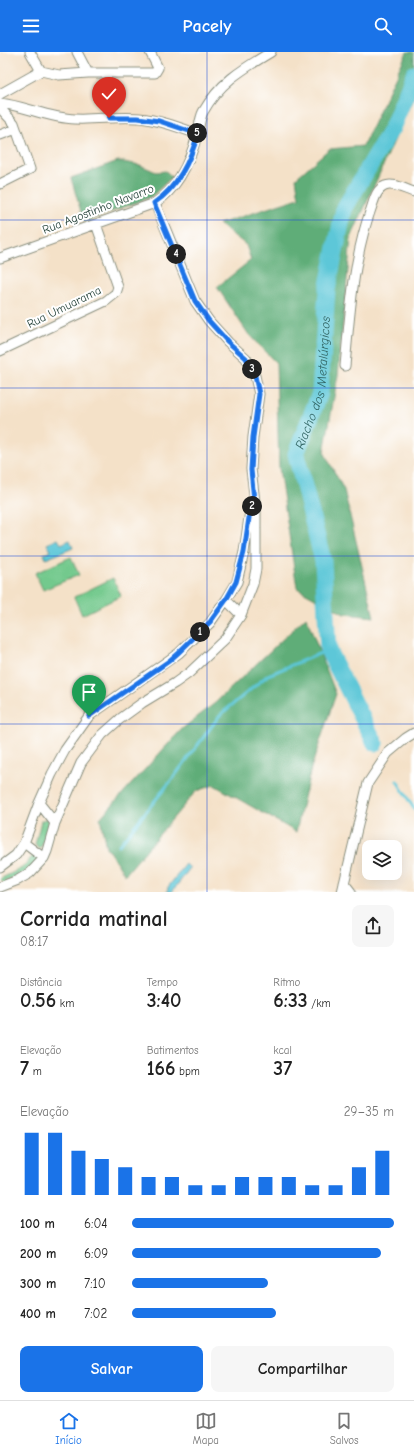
<!DOCTYPE html>
<html lang="pt">
<head>
<meta charset="utf-8">
<style>
  :root { --surface:#fff; --page:#f6f6f6; --text:#222; --muted:#767676; --line:#e0e0e0; --accent:#1a73e8 }
  body { margin:0; font-family:"Comic Neue",sans-serif; background:var(--page); color:var(--text); height:100vh; display:flex; flex-direction:column; font-size:15px; white-space:nowrap }
  * { box-sizing:border-box; margin:0 }
  p { font-size:13px; color:var(--muted) }
  .icon { flex:none; width:22px; height:22px; fill:none; stroke:currentColor; stroke-width:2; stroke-linecap:round; stroke-linejoin:round }
  .map { position:relative; height:840px; overflow:hidden }
  .panel { display:flex; flex-direction:column; background:var(--surface); flex:1 }
  .panel>* { flex:none }
  .buttons { position:absolute; left:362px; top:788px; display:grid; gap:8px }
  .buttons a { display:grid; place-items:center; width:40px; height:40px; border-radius:8px; background:var(--surface); box-shadow:0 4px 16px #0002; font-size:20px }
  .pin { position:absolute; display:grid; place-items:center; width:34px; height:34px; color:#fff; margin:-41px -17px; border-radius:50% 50% 50% 0; rotate:-45deg; box-shadow:0 0 4px #0007 }
  .pin .icon { rotate:45deg }
  .km { position:absolute; width:20px; height:20px; margin:-10px; border-radius:50%; background:#222; color:#fff; font-size:11px; line-height:20px; text-align:center }
  .round { display:grid; place-items:center; flex:none; width:42px; height:42px; border-radius:8px; background:var(--page) }
  .summary { display:flex; align-items:center; justify-content:space-between; height:68px; padding:0 20px }
  h1 { font-size:22px; font-weight:700; line-height:30px }
  .metrics { display:grid; grid-template-columns:repeat(3,1fr); gap:6px; height:68px; padding:4px 20px }
  .metrics div { display:grid; align-content:center }
  .metrics b { font-size:20px; font-weight:700 }
  .metrics small { font-size:11px; font-weight:400 }
  .metrics p { font-size:11px }
  .chart { height:112px; padding:8px 20px }
  .chart p { display:flex; justify-content:space-between }
  .chart svg { width:100%; height:72px; margin-top:4px; stroke:var(--accent); stroke-width:6 }
  .cta { display:flex; gap:8px; margin-top:auto; padding:8px 20px }
  .cta a { flex:1; height:46px; border-radius:8px; background:var(--accent); color:#fff; font-size:16px; font-weight:700; line-height:46px; text-align:center }
  .cta a+a { background:var(--page); color:var(--text) }
  ul { padding:0 20px; list-style:none; font-size:13px }
  li { display:grid; grid-template-columns:64px 48px 1fr; align-items:center; height:30px }
  li i { height:10px; border-radius:5px; background:var(--accent) }
  header { display:flex; justify-content:space-between; align-items:center; height:52px; padding:0 20px; background:var(--accent); color:#fff; font-size:18px; font-weight:700 }
  .tab-bar { display:flex; justify-content:space-around; align-items:center; height:56px; border-top:1px solid var(--line); background:var(--surface); font-size:11px; color:var(--muted) }
  .tab-bar a { display:grid; justify-items:center; gap:2px }
  .tab-bar .selected { color:var(--accent) }
  .map>svg:first-child { display:block }
  .green { fill:#73c98d; stroke:#498360 }
  .forest { fill:#5ead78; stroke:#3e7556 }
  .water { fill:#5dc7d8; stroke:#3e8286 }
  .lines { fill:none; stroke-linecap:round; stroke-linejoin:round }
  .stream { stroke:#5dc7d8; stroke-width:3 }
  .river { stroke:#5dc7d8; stroke-width:17 }
  .minor-casing { stroke:#8a8f7e; stroke-width:11 }
  .minor { stroke:#fff; stroke-width:9 }
  .route-casing { stroke:#fff; stroke-width:8 }
  .route { stroke:#1a73e8; stroke-width:5 }
  .grid { fill:none; stroke:#1d4ed8; stroke-width:1; stroke-opacity:0.55 }
  .labels { text-anchor:middle; stroke-width:4; stroke-linejoin:round; paint-order:stroke }
  .street-label { font-size:12px; fill:#1f3d34; stroke:#fff }
  .water-label { font-size:13px; font-style:italic; fill:#326665; stroke:#fff }
</style>
</head>
<body>
<header><svg class="icon" aria-label="menu" viewBox="0 0 24 24"><path d="M4 6h16M4 12h16M4 18h16"/></svg>Pacely<svg class="icon" aria-label="search" viewBox="0 0 24 24"><circle cx="10" cy="10" r="6"/><path d="M15 15l6 6"/></svg></header>
<div class="map">
<svg width="414" height="840" viewBox="0 0 414 840">
  <rect width="100%" height="100%" fill="#fff"/>
  <filter id="ink" filterUnits="userSpaceOnUse"><feTurbulence type="fractalNoise" baseFrequency=".025" numOctaves="2"/><feDisplacementMap in="SourceGraphic" scale="8" xChannelSelector="R" yChannelSelector="G"/><feConvolveMatrix kernelMatrix="1 2 1 2 8 2 1 2 1" color-interpolation-filters="sRGB"/></filter>
  <filter id="wash" filterUnits="userSpaceOnUse"><feTurbulence type="fractalNoise" baseFrequency=".012" numOctaves="4" result="noise"/><feDisplacementMap in="SourceGraphic" scale="16" xChannelSelector="R" yChannelSelector="G"/><feGaussianBlur stdDeviation="0.9" result="paint"/><feColorMatrix in="noise" values="0 0 0 0 0 0 0 0 0 0 0 0 0 0 0 0 0 1.4 0 .05"/><feComposite in="paint" operator="in"/></filter>
  <g filter="url(#wash)">
    <rect width="100%" height="100%" fill="#f4e1c8"/>
    <path class="green" d="M71,505l8,18 -36,15 -8,-17z
      M113,526l8,18 -39,19 -8,-18z
      M47,766l2,3c-1,10 -4,19 -9,28l-5,-4 6,-24z
      M33,804l7,1 -5,10 -31,16 -4,-4 22,-11z"/>
    <path class="forest" d="M407,0h7v44l-63,142 -13,137 -14,77 20,38 30,127 -30,-3 -47,-26 -18,-120 -3,-105 -27,-28 -32,-48 34,-27 -5,-15 -27,-21 80,-26 -3,-20 33,-29 34,-3z
      M118,109l22,4 16,7 10,-1 6,6 -21,20 -67,25 -13,-44z
      M306,565l30,77 -25,74 -15,64 -82,-47 -18,6 -71,84 -19,-28 -6,-29 82,-89 33,-26z"/>
    <path class="water" d="M58,487l3,5 9,-4 3,8 -27,11 -2,-5 7,-3 -4,-7z
      M186,812l4,4 -18,24h-5l1,-5z"/>
    <g class="lines">
      <path class="stream" d="M397,729l17,28
        M119,793l55,-68 46,-62 48,-40 60,-25"/>
      <path class="river" id="s1" d="M375,691l-47,-93 -5,-89 -27,-107 24,-61 7,-103 17,-81 48,-81 22,-54"/>
    </g>
  </g>
  <g filter="url(#ink)">
    <g class="lines">
      <defs>
        <path id="minor" d="M30,0l11,19
          M77,0l11,21
          M0,42l41,-23 18,4 29,-2h67l3,-5 -8,-16
          M0,51c25,3 49,15 75,16 21,1 42,-3 64,-1 20,2 39,9 59,16
          M0,56l14,15 16,46 -30,15
          M0,83l16,-6
          M0,206l155,-55c23,-15 35,-41 42,-68 2,-7 3,-17 6,-23 17,-30 40,-43 68,-60
          M0,299l106,-50 10,-8 2,-6 -22,-63
          M345,314c5,-53 8,-107 26,-157 3,-8 5,-20 14,-23 8,-4 21,4 29,6
          M226,548l15,15
          M39,751l16,20
          M24,791l20,15
          M0,815l16,-12 8,-12 15,-40 13,-29 13,-24 24,-34 90,-63 31,-30 16,-23 11,-18 7,-30 6,-41 3,-8
          M344,831l7,9
          M0,835l18,-7 12,-7 14,-15 3,-7 8,-28 26,-60 21,-28 18,-16 22,-16 33,-20 14,-10 36,-34 16,-24 12,-31 3,-15v-59l-5,-41 2,-32 6,-43 -4,-18 -9,-18 -18,-16 -19,-21 -14,-20 -40,-98
          M342,840l26,-109 20,-30 18,-15 8,-5"/>
      </defs>
      <use href="#minor" class="minor-casing"/>
      <use href="#minor" class="minor"/>
    </g>
  </g>
  <g class="lines" filter="url(#ink)">
    <defs>
      <path id="route" d="M89,664l80,-55 9,-8 32,-31 16,-22 10,-18 8,-30 6,-41 4,-11 -3,-30 2,-33 6,-43 -4,-18 -9,-18 -18,-16 -19,-21 -14,-20 -41,-98c24,-16 36,-42 44,-69l-39,-13 -21,-3h-29"/>
    </defs>
    <use href="#route" class="route-casing"/>
    <use href="#route" class="route"/>
  </g>
  <path class="grid" d="M207,0v840M0,168h414M0,336h414M0,504h414M0,672h414"/>
  <g class="labels">
    <g class="street-label">
      <text transform="translate(98 157) rotate(-21)" y="4">Rua Agostinho Navarro</text>
      <text transform="translate(64 255) rotate(-26)" y="4">Rua Umuarama</text>
    </g>
    <g class="water-label">
      <text dy="5" stroke="none"><textPath href="#s1" startOffset="378">Riacho dos Metalúrgicos</textPath></text>
    </g>
  </g>
</svg>
<div class="buttons">
<a><svg class="icon" aria-label="layers" viewBox="0 0 24 24"><path d="M12 4l9 5-9 5-9-5zM3 14l9 5 9-5"/></svg></a>
</div>
<div class="pin" style="left:89px;top:664px;background:#1e9e55"><svg class="icon" aria-label="arrive" viewBox="0 0 24 24"><path d="M6 21V4h12l-3 4 3 4H6"/></svg></div>
<div class="pin" style="left:109px;top:66px;background:#d93025"><svg class="icon" aria-label="check" viewBox="0 0 24 24"><path d="M5 12l5 5 9-10"/></svg></div>
<b class="km" style="left:200px;top:580px">1</b>
<b class="km" style="left:252px;top:454px">2</b>
<b class="km" style="left:252px;top:317px">3</b>
<b class="km" style="left:176px;top:202px">4</b>
<b class="km" style="left:197px;top:81px">5</b>
</div>
<section class="panel">
<div class="summary"><div><h1>Corrida matinal</h1><p>08:17</p></div><a class="round"><svg class="icon" aria-label="share" viewBox="0 0 24 24"><path d="M12 15V3M7 8l5-5 5 5M5 13v7h14v-7"/></svg></a></div>
<div class="metrics">
<div><p>Distância</p><b>0.56<small> km</small></b></div>
<div><p>Tempo</p><b>3:40</b></div>
<div><p>Ritmo</p><b>6:33<small> /km</small></b></div>
</div>
<div class="metrics">
<div><p>Elevação</p><b>7<small> m</small></b></div>
<div><p>Batimentos</p><b>166<small> bpm</small></b></div>
<div><p>kcal</p><b>37</b></div>
</div>
<div class="chart"><p><span>Elevação</span>29–35 m</p>
<svg viewBox="0 0 160 44" preserveAspectRatio="none"><path d="M5 44V6M15 44V6M25 44V17M35 44V22M45 44V27M55 44V33M65 44V33M75 44V38M85 44V38M95 44V33M105 44V33M115 44V33M125 44V38M135 44V38M145 44V27M155 44V17"/></svg>
</div>
<ul>
<li><b>100 m</b>6:04<i style="width:100%"></i></li>
<li><b>200 m</b>6:09<i style="width:95%"></i></li>
<li><b>300 m</b>7:10<i style="width:52%"></i></li>
<li><b>400 m</b>7:02<i style="width:55%"></i></li>
</ul>
<div class="cta"><a>Salvar</a><a>Compartilhar</a></div>
</section>
<nav class="tab-bar">
<a class="selected"><svg class="icon" aria-label="home" viewBox="0 0 24 24"><path d="M3 11l9-7 9 7M6 9v11h12V9"/></svg>Início</a>
<a><svg class="icon" aria-label="map" viewBox="0 0 24 24"><path d="M3 6l6-2 6 2 6-2v14l-6 2-6-2-6 2zM9 4v14M15 6v14"/></svg>Mapa</a>
<a><svg class="icon" aria-label="saved" viewBox="0 0 24 24"><path d="M7 4h10v16l-5-4-5 4z"/></svg>Salvos</a>
</nav>
</body>
</html>
